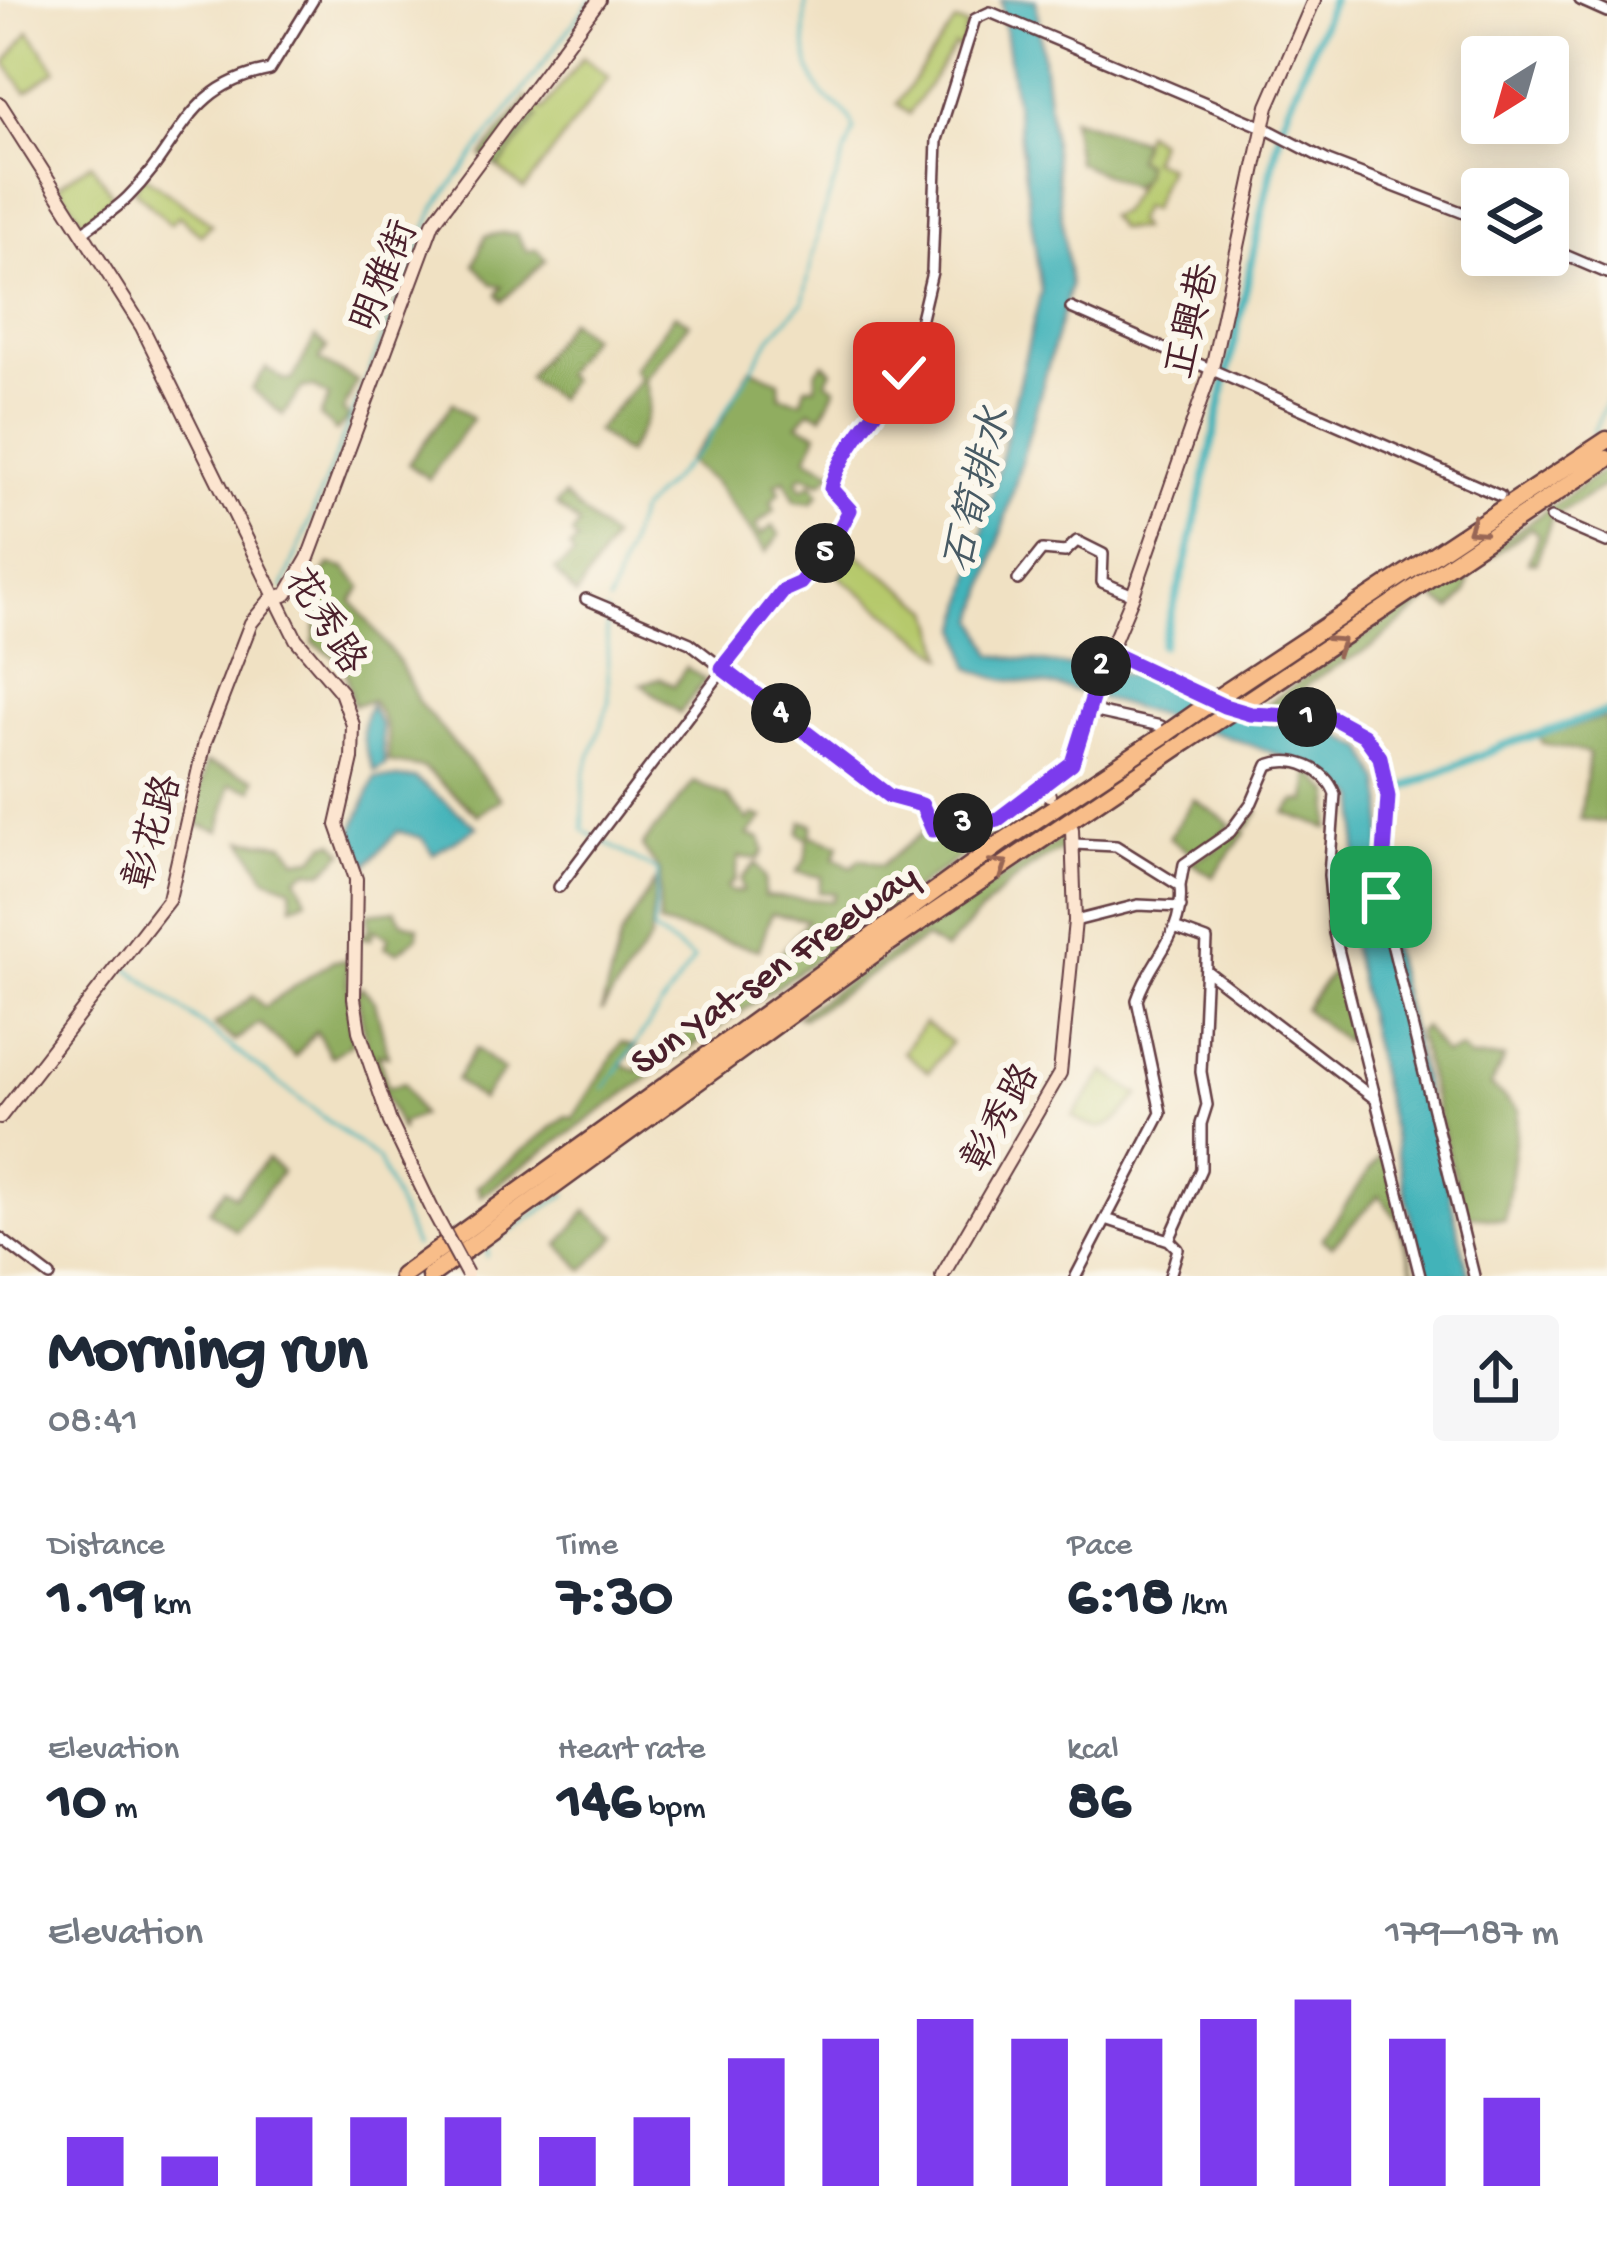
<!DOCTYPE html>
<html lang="en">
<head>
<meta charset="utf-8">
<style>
  :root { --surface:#fff; --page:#f6f6f7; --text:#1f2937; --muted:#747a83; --accent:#7c3aed }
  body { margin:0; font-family:"Gochi Hand","LXGW WenKai TC",sans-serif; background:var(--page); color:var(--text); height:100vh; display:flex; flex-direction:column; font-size:45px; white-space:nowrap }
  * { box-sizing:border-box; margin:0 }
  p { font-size:39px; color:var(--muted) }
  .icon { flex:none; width:66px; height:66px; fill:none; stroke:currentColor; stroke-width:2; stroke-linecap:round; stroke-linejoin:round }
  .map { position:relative; height:1276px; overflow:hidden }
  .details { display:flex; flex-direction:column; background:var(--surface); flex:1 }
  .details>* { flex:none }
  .needle { width:78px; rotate:217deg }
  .fabs { position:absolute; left:1461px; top:36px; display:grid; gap:24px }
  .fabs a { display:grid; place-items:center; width:108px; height:108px; border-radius:12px; background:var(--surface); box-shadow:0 6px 30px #0003; font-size:60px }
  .pin { position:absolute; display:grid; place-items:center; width:102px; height:102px; color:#fff; margin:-51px; border-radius:24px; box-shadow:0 6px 18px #0006 }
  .km { position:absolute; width:60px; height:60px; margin:-30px; border-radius:50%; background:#222; color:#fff; font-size:33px; line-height:60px; text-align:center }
  .round { display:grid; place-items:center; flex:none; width:126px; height:126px; border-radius:12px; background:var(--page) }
  .head { display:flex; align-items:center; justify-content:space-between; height:204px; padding:0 48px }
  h1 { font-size:66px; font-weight:800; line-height:90px }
  .stats { display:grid; grid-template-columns:repeat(3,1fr); gap:18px; height:204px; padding:12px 48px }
  .stats div { display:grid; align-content:center }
  .stats b { font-size:60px; font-weight:800 }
  .stats small { font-size:33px; font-weight:400 }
  .stats p { font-size:33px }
  .chart { height:336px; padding:24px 48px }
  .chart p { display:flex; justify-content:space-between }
  .chart svg { width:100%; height:216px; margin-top:12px; stroke:var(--accent); stroke-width:6 }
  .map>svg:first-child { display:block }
  .green { fill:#b6c96c; stroke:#80744c; stroke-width:3 }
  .forest { fill:#90ad60; stroke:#6d6646; stroke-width:3 }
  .water { fill:#43b3b9; stroke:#466972; stroke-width:3 }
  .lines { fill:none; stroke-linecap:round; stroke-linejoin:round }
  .stream { stroke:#43b3b9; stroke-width:3 }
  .canal { stroke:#43b3b9; stroke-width:8 }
  .street-casing { stroke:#633c42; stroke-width:14 }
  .secondary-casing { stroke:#633c42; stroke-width:16 }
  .highway-casing { stroke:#633c42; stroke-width:21 }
  .street { stroke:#fff; stroke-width:9 }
  .secondary { stroke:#fce5d0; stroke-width:12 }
  .highway { stroke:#f8bd89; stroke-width:16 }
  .secondary-bridge-casing { stroke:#633c42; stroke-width:16; stroke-linecap:butt }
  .highway-bridge-casing { stroke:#633c42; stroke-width:21; stroke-linecap:butt }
  .secondary-bridge { stroke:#fce5d0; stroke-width:12 }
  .highway-bridge { stroke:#f8bd89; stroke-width:16 }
  .oneway { stroke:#986655 }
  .route-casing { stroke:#fff; stroke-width:24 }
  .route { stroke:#7c3aed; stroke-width:15 }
  .labels { text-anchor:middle; stroke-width:12; stroke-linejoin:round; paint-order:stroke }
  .street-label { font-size:39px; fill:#4a1f2b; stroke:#fbf7ec }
  .water-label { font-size:42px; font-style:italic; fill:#475a64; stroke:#fbf7ec }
</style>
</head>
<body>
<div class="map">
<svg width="1607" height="1276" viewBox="0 0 1607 1276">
  <rect width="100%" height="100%" fill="#fbf7ec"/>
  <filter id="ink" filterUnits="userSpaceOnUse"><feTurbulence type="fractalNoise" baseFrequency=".00833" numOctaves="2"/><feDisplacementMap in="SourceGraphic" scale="24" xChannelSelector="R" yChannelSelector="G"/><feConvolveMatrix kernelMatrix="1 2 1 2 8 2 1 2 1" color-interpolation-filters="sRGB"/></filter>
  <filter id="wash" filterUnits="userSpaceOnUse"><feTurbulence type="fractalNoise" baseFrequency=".004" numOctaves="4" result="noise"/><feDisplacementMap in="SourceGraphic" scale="48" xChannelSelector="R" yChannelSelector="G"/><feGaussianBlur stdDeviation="2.7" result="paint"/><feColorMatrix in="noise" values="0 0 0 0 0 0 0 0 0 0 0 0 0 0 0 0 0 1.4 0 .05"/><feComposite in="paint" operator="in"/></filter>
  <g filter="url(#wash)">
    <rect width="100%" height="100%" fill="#f0e1c3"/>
    <path class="green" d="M955,22l12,4 -6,23 -6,-3 -46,68 -12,-10z
      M29,31l27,39 -30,22 -21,-29z
      M583,57l26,20 -85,112 -26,-21 39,-51 -15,-12 4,-7 17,12z
      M1145,132l13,9 -7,19 17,7 -17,43 -9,-3 -7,14 6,8h-23l-10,-13 12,-3 20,-32 -4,-22z
      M91,163l22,33 -29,27 -25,-38z
      M143,175l69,49 -11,11 -22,-19 -9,8 -36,-34z
      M837,539l95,71 13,47 -126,-96z
      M924,1023l27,19 -22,30 -26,-20z
      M1105,1072l34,23c-21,26 -35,46 -66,21z"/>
    <path class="forest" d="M522,105l16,12 -40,51 -16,-12z
      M1071,118l71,23 -6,18 9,5 -2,12 -11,11 -55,-25z
      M502,233l15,1 10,18 9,-3 10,11 -44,41 -5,-7 5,-7 -10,-3 -18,-20 11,-28z
      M675,314l14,9 -45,57c13,27 -2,51 -18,74l-30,-23 44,-51 -6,-12z
      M569,320l21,16 -27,38 7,7 -14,18 -29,-21z
      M315,337l12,10 -8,13 38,21 -14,30 7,6 -14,14 -16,-15 9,-19 -15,-10h-11l-20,28 -31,-26 14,-21 20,13 7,-2z
      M824,363l8,8 -6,10 10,7 -14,28 -12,-6 -12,14 19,9 -10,25 27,13 -12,11 -19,-7 -6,6 5,8 11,-6 6,11 -7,9 -17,-2 -10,-22 -9,5 4,8 -9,10 4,8 -19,15 5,10 12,-9 7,9 -14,17 -52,-70 -27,-21 34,-39 29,-54 29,13 1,15 22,5 4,-15h10v-15z
      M453,403l19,16 -43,60 -21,-15z
      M1607,468v17l-55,32 -16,46 -8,-1 10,-27 -7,-7 -61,44 -4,21 -15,16 -19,-12 -59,49 -57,32 -23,21 -2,14 -35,-1z
      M564,496l48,43 -36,57 -21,-26 19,-15 -4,-7 8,-7 -6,-6 7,-11 -23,-19z
      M329,565l15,3 18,19 -10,14 48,62 19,40 82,96 -23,16 -54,-47 -36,-6c2,-25 -1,-41 -16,-61l-19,4 -10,-43 -30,-19 4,-21 -10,-26z
      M686,667l19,13 -25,33 -39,-29 19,-6 14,8z
      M1607,717v106l-27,-4 9,-66 -47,-10 -3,-7z
      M206,763l49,15 -2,12 -23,-6 -10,47 -27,-8z
      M1310,770l22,24 -3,35 -43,-16 10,-12h11z
      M694,782l33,14 22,25 4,-6 10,3 -15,17 13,4 3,12 -5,8 -20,-2 -4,23 -8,7 5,5 11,-1 -2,-12 15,-16 9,16 -1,17 68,5 3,-8 -16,-1 3,-15 -26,-5 9,-11 3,-22 -9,-5 3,-13 11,3 -2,12 28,9 -5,13 18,9 8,-8 22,6 44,-35 71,-10 37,-26 11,3 -564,399 -4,-9 89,-71 7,2 49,-76 14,5 -14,17 15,7 126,-94 44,-57 -36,-6 -12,36 -100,-26 1,-52 -18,-26z
      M1194,799l37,25 -20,23 -20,6 -22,-15z
      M1254,809l5,3 -10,15 -9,-1 6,6 -33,45 -23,-15 27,-12 29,-38z
      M1063,837l5,9c-58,28 -79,59 -123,104l-19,-12 -122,80 -7,-2z
      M243,840l42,4 12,16 17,-2 11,-14 9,-2 10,10 -21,20 -14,-2 -12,7 10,22 -15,7 -1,-19 -25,-9z
      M656,879l-6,61 -49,72 20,-76z
      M395,910l6,11 17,6 -1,10 -19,15 -13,-5 4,-10 -15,-7 -4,9 -11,-2 10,-7 -1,-17z
      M347,960l5,83 -21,14 -15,-26 -21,26 -36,-34 -24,18 -21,-16 39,-29 11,11 68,-46z
      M1335,967l21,72 -7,-4 -5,6 -40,-32z
      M362,987l13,15 13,54 -10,-2 10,33 16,-4 17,32 -19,8v8l-31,-65 -14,-72z
      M1424,1027l21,28 16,-6 9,9h34l-13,28 28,25 -14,109 -41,-5 -47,-183z
      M476,1048l28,23 -23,29 -25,-20z
      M1384,1149l31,127 -18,-57 -18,-24 -47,51 -10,-7z
      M267,1159l15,12 -46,60 -27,-21 16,-21 10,7z
      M586,1211l31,25 -33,34 -25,-25z"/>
    <path class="water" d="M1001,0h35l34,287 -93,333 16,35 158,23 24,16 86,28 69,8 35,19 16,33 3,20 -5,92 90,382h-45l-73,-332 8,-145c-37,-41 -221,-89 -283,-108 -38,-12 -67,-3 -106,-23l-10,-41 81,-336z
      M370,705l11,20 4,40 -10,7c-11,-24 -18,-41 -5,-67z
      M375,778h40l62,49 -44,27 -11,-16 -24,-7 -31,34 -15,-32z"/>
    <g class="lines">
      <path class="stream" d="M1593,433l14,-32
        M283,588l152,-381 156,-207
        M609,603l30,-91 66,-67 66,-108 32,-35 18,-83 33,-90c-5,-22 -27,-24 -37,-43 -14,-25 -13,-58 -11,-86
        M124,965l254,194 37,87
        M604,1089l90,-130 -41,-28 5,-59 -75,-42 1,-55 25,-72 -3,-91
        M487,1256v-10l79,-52"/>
      <path class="canal" d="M1162,645l25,-86 95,-436 50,-123
        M1399,790l102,-44 106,-34"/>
    </g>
  </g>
  <g filter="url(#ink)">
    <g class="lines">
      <defs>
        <path id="street" d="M1580,0l27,12
          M83,232c14,-11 32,-22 45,-35 55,-54 56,-111 142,-127l43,-70
          M1548,248l59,25
          M1071,308l429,188
          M1551,518l56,24
          M1018,580l24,-30 23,2 12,-11 26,13 -1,28 31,13
          M586,599l104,44 199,154 34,8 10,25 64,-9 44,-35
          M1107,651l55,21 54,30
          M1088,703l13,10 60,13
          M1237,710l99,9 28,16 16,22 8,40 -5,110 91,369
          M1074,844l42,2 64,40c5,50 -29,71 -43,114l24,113 -85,163
          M1180,886l4,-22 46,-32 22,-30 16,-37c26,-10 57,3 67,29l-6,81 5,58 86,343
          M559,887l225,-298c30,-15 54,-47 66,-79l-19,-21 1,-8 80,-125 20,-84 5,-132 38,-121 15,-7 275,116 63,33 154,59
          M1075,921l63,-16 43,2
          M1207,971l168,128
          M1106,1219l63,21
          M0,1238l50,38
          M1170,1276l8,-27 -9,-9 32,-71v-45l6,-19 -6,-33 6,-132 -30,-11"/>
        <path id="secondary" d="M0,104l142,223 154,312 45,53 12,33 -1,34 -15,66 19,54 -2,119 5,33 31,91 43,89
          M1049,795l-8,-9 37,-32 10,-51 44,-105 80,-230 56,-262 46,-106
          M0,1117l169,-218 36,-157 46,-119 19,-23 17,-6 21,-36 125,-335 166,-223
          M942,1276l118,-203 15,-152 -3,-92"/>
        <path id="highway" d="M1217,698l390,-258
          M1238,707l369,-248
          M402,1276l602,-435 163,-108
          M430,1276l456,-331 301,-204"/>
      </defs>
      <use href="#street" class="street-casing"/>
      <use href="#secondary" class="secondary-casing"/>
      <use href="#highway" class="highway-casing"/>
      <use href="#street" class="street"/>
      <use href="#secondary" class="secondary"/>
      <use href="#highway" class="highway"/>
      <defs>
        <path id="secondary-bridge" d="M433,1211l34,63"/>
        <path id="highway-bridge" d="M1167,733l50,-35
          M1187,741l51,-34"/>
      </defs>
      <use href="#secondary-bridge" class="secondary-bridge-casing"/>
      <use href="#highway-bridge" class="highway-bridge-casing"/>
      <use href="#secondary-bridge" class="secondary-bridge"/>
      <use href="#highway-bridge" class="highway-bridge"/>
    </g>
    <defs><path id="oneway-chevron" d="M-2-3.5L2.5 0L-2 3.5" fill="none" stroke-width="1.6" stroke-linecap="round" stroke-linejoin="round" transform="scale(3)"/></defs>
    <g class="oneway">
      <use href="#oneway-chevron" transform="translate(1475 528) rotate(146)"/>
      <use href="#oneway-chevron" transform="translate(1337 644) rotate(-34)"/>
      <use href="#oneway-chevron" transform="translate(1000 866) rotate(-34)"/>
    </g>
  </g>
  <g class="lines" filter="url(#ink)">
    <defs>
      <path id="route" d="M904,373c-21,31 -67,82 -73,116l19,21 -18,34 -32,39 -16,7 -62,78 167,128 33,9 11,25 64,-10 75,-57 35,-112 117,55 27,8 82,4 31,17 16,22 8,40 -7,100"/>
    </defs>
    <use href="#route" class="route-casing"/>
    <use href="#route" class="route"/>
  </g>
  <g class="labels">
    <g class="street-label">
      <text transform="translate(381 275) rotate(-68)" y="14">明雅街</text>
      <text transform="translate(1189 320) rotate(-76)" y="14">正興巷</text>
      <text transform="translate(328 619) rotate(58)" y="14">花秀路</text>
      <text transform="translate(150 831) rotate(-74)" y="14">彰花路</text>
      <text transform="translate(772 966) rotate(-35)" y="14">Sun Yat-sen Freeway</text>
      <text transform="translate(998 1116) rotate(-61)" y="14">彰秀路</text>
    </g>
    <g class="water-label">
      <text transform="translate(974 489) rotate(-76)" y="15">石筍排水</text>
    </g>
  </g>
</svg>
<div class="fabs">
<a><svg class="needle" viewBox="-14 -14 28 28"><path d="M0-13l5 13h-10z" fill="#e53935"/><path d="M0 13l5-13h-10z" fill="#747a83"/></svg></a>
<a><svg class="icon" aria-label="layers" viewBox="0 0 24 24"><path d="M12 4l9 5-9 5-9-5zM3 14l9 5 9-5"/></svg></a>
</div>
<div class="pin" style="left:1381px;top:897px;background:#1e9e55"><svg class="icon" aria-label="arrive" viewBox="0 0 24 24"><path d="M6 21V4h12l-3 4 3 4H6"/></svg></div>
<div class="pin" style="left:904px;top:373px;background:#d93025"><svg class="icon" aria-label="check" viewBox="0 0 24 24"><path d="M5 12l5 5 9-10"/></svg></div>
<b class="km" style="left:1307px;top:717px">1</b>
<b class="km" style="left:1101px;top:666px">2</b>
<b class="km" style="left:963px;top:823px">3</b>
<b class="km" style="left:781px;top:713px">4</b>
<b class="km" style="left:825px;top:553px">5</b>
</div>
<section class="details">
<div class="head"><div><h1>Morning run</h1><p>08:41</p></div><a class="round"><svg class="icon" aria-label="share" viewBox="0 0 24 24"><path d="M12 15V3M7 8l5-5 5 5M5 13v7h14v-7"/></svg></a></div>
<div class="stats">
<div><p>Distance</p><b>1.19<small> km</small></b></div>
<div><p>Time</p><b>7:30</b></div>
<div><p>Pace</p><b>6:18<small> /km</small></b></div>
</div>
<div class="stats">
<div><p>Elevation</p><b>10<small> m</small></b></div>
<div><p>Heart rate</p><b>146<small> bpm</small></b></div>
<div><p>kcal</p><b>86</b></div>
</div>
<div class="chart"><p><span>Elevation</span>179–187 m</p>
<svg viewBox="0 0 160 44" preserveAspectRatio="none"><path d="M5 44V34M15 44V38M25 44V30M35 44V30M45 44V30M55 44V34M65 44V30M75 44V18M85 44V14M95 44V10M105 44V14M115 44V14M125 44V10M135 44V6M145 44V14M155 44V26"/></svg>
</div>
</section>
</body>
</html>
